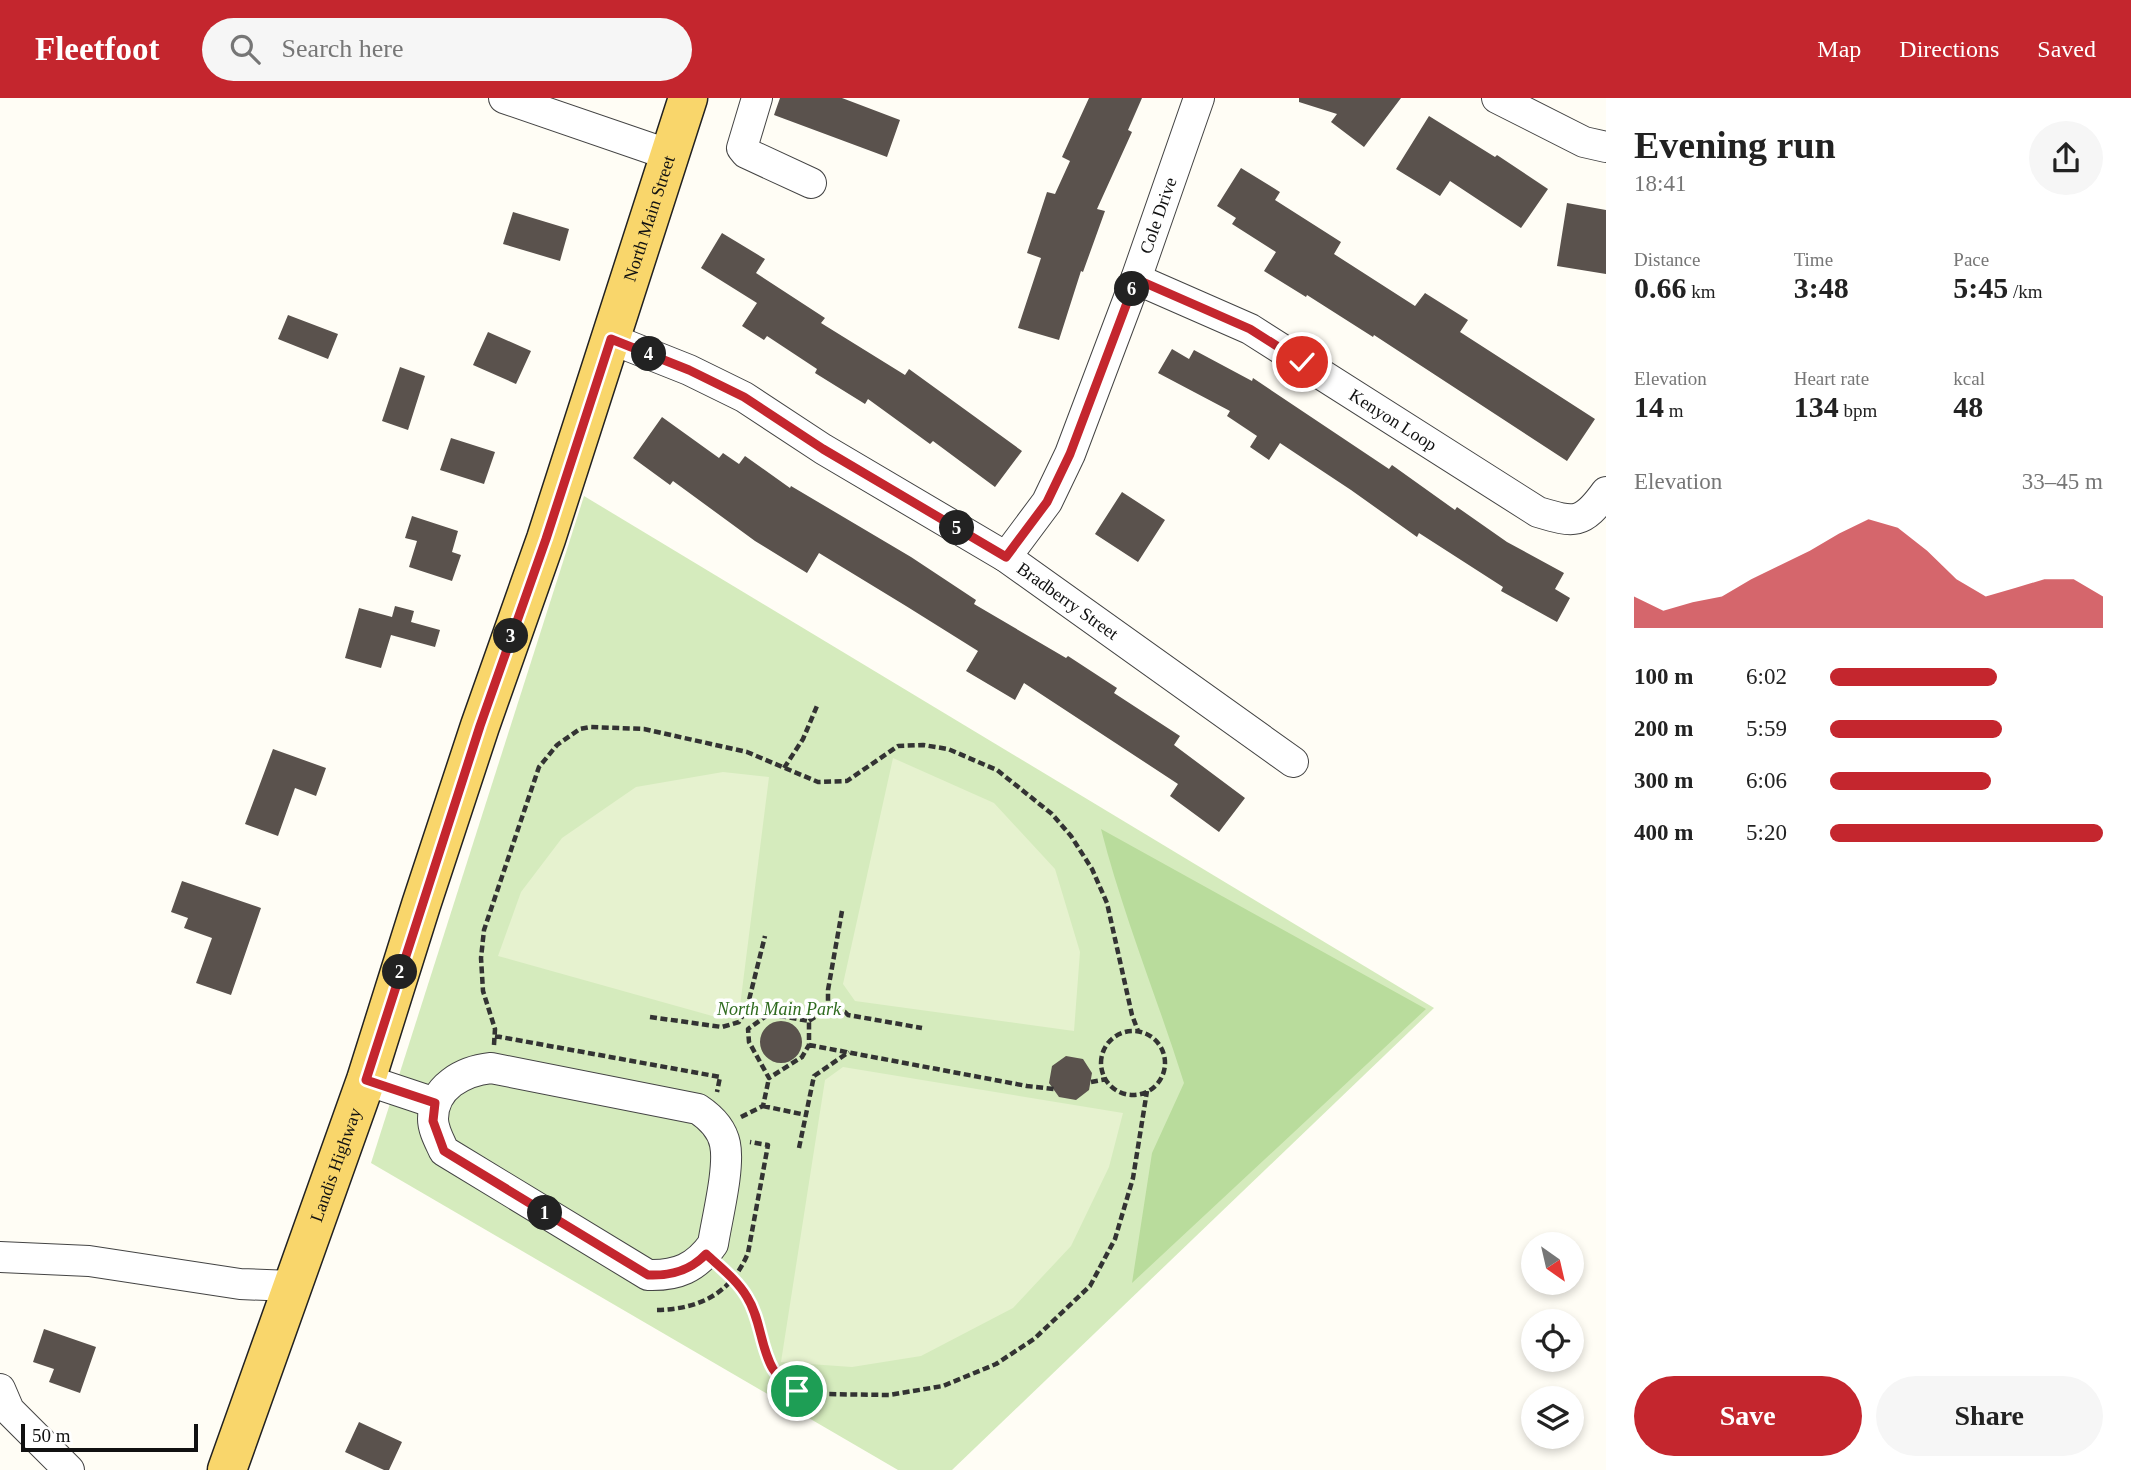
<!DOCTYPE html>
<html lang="en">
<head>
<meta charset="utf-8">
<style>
  :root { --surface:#fff; --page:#f6f6f6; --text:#222; --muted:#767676; --accent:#c4262e }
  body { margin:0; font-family:Georgia,serif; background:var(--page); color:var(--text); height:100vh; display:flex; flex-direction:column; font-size:26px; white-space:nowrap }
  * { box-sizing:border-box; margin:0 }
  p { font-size:23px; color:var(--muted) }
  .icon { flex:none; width:38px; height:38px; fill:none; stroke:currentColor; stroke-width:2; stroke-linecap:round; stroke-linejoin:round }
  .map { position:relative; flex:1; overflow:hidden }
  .side { display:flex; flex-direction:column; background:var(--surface); width:525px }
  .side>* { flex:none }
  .needle { width:46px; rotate:146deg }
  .tools { position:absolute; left:1521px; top:1134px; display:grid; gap:14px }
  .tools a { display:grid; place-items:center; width:63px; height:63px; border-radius:50%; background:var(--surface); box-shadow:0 4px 10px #0003; font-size:35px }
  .scale { position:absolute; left:21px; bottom:18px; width:177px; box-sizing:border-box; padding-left:7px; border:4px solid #111; border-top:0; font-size:19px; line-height:24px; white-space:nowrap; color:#111; -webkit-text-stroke:5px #fff; paint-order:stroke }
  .pin { position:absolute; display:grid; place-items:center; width:60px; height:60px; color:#fff; margin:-30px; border:4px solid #fff; border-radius:50%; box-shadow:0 2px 7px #0007 }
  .km { position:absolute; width:35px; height:35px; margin:-18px; border-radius:50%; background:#222; color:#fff; font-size:19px; line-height:35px; text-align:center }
  .round { display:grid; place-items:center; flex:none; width:74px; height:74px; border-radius:37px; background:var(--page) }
  .overview { display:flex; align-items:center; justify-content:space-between; height:119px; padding:0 28px }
  h1 { font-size:38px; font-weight:600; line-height:52px }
  .metrics { display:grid; grid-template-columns:repeat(3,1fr); gap:10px; height:119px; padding:7px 28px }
  .metrics div { display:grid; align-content:center }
  .metrics b { font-size:30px; font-weight:600 }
  .metrics small { font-size:19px; font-weight:400 }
  .metrics p { font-size:19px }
  .chart { height:196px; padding:14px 28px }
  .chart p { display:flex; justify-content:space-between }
  .chart svg { width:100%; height:126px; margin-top:7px; fill:var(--accent); opacity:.7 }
  .primary-button { display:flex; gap:14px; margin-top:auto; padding:14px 28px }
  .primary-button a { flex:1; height:80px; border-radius:42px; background:var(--accent); color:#fff; font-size:28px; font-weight:600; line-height:80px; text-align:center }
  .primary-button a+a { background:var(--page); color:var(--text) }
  ul { padding:0 28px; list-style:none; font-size:23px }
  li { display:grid; grid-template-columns:112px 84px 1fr; align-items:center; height:52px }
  li i { height:18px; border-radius:9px; background:var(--accent) }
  header { display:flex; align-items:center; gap:42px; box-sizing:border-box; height:98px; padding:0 35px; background:var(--accent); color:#fff }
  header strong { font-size:33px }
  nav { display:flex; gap:38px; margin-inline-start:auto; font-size:24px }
  .search { width:490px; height:63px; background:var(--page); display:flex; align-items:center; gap:18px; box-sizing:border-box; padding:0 24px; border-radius:38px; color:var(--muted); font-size:26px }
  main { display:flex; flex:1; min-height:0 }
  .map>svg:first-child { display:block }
  .green { fill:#d5ebbd }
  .forest { fill:#b9dc9c }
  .pitch { fill:#e6f2cf }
  .building { fill:#5a524d }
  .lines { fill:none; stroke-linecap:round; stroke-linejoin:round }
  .minor-casing { stroke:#444; stroke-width:32 }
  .major-casing { stroke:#222; stroke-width:41 }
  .path { stroke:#333; stroke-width:4.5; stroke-dasharray:7 3.5; stroke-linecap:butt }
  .minor { stroke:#fff; stroke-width:30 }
  .major { stroke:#f9d66b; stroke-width:38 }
  .route-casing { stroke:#fff; stroke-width:14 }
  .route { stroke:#c4262e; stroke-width:9 }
  .labels { text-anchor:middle; stroke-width:7; stroke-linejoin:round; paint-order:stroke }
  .street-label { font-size:18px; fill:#111; stroke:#fff }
  .park-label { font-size:18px; font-style:italic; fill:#2f6b1f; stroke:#fff }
</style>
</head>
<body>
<header>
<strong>Fleetfoot</strong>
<div class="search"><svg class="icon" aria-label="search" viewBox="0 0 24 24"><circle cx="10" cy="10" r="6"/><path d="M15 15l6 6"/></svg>Search here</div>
<nav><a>Map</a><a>Directions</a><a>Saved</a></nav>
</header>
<main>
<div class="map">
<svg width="1606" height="1372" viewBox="0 0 1606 1372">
  <rect width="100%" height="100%" fill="#fffdf5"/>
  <path class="green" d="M584,398l850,512 -482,462h-54l-527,-307z"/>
  <path class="forest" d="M1101,731l325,180 -294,274 20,-130 32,-70c-27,-86 -61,-168 -83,-254z"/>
  <path class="pitch" d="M893,660l101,45 61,66 25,83 -6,79 -219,-30 -12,-17z
    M723,674l46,5 -29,229 -17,13 -225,-63 23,-64 41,-54 74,-51z
    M843,969l280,46 -14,54 -38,79 -58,62 -92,48 -69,11 -71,-5 44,-282z"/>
  <path class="building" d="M780,0h62l58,22 -13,37 -113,-42z
    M1089,0h53l-14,32 4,2 -35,77 8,2 -22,61 -2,-1 -22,69 -41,-12 23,-70 -14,-5 20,-61 8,2 15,-33 -8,-4z
    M1299,0h102l-37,49 -33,-25 6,-8 -38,-12z
    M1429,18l66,41 2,-2 51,34 -27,39 -71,-47 -10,15 -44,-27z
    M1241,70l39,24 -5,8 66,42 -7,12 81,52 10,-13 43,27 -8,12 135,87 -28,42 -193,-126 -1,2 -66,-42 -1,2 -42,-26 12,-19 -44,-28 4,-6 -19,-12z
    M1567,105l39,7v64l-49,-8z
    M513,114l56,17 -9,32 -57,-17z
    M722,135l43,26 -9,14 69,45 -4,5 84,52 4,-6 113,82 -27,36 -62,-46 -3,3 -62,-45 -3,5 -50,-31 2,-4 -50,-33 -3,4 -22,-14 15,-23 -56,-35z
    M288,217l50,19 -10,25 -50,-20z
    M488,234l43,19 -15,33 -43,-19z
    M1172,251l17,10 5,-9 58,31 1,-3 136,91 3,-4 63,45 2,-3 50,35 57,31 -9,16 15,9 -13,24 -56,-31 2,-4 -84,-54 -2,4 -66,-47 -71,-47 -11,17 -19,-13 7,-11 -30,-20 3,-5 -72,-38z
    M400,269l25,9 -17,54 -26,-9z
    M662,319l57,41 4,-5 16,11 6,-8 45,32 1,-2 120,71 65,43 -2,4 92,54 2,-2 49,32 -3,5 66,43 -6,9 71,53 -26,34 -49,-36 8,-12 -154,-101 -9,17 -49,-29 12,-20 -72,-45 -87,-53 -12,20 -52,-32 -82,-60 -3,4 -37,-27z
    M451,340l44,14 -11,32 -44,-14z
    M1122,394l43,28 -27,42 -43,-28z
    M412,418l46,15 -6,21 9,3 -9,26 -43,-14 8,-26 -12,-3z
    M395,508l19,5 -3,11 29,8 -5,17 -44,-12 -10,33 -36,-10 14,-50 33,9z
    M273,651l53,19 -10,28 -21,-8 -17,48 -33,-12z
    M182,783l79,27 -30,87 -35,-12 16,-45 -28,-10 4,-10 -17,-6z
    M760 944a21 21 0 1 1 42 0a21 21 0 1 1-42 0Z
    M1066,958l17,3 9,14 -3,17 -13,10 -17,-3 -10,-14 3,-17z
    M44,1231l52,18 -16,46 -31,-11 5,-13 -21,-7z
    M359,1324l43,20 -13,28h-5l-39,-18z"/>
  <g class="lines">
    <defs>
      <g id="minor">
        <path d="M504,0l166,57"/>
        <path d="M757,0l-15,50 4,5 65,30"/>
        <path d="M1497,0l87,44 22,5"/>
        <path id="s1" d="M1136,181l114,50 288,183c37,11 44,13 68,-20"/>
        <path id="s2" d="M611,241l78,31 55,27 79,52 183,108 287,205"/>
        <path id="s3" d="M1006,459l41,-55 23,-48 66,-175 63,-181"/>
        <path d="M491,970l207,41c12,8 24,20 27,35 5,24 -8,74 -12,100 -17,24 -36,32 -65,31l-204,-124c-4,-9 -11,-21 -11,-32 0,-32 30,-48 58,-51z"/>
        <path d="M366,982l69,23"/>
        <path d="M0,1159l89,4 151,23 52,2"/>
        <path d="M0,1291l9,21 60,60"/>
      </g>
      <g id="major">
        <path id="s4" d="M227,1372l139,-390 55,-175 59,-179 66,-187 142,-441"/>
      </g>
    </defs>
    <use href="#minor" class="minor-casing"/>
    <use href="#major" class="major-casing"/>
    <path class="path" d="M784,670l19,-29 14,-33
      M842,813l-14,79v18l17,4 3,3 74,13
      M769,916l40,7v24l-7,12 -33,21 -20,-36 -1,-13z
      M650,919l72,10 17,-5 8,-14 18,-72
      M809,923l19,-13
      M1101 965a32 32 0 1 1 64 0a32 32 0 1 1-64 0Z
      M495,938l225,41 -3,15
      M494,947l1,-16 -12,-38 -2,-33 3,-28 55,-163 18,-22 23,-16 10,-2 54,2 103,23 71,30 29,-1 51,-35 25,-1 25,4 49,21 55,44 19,22 21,33 15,34 25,112 6,16
      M809,947l218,41 27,3
      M1091,984l16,-3
      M763,1008l43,9
      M741,1019l22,-11 6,-28
      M799,1050l15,-72 35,-24
      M723,1172l24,26 11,24 14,48 10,12 15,11 24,3 68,1 54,-9 53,-22 38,-25 56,-53 25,-47 18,-61 14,-87
      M657,1212c42,-1 74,-16 91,-57l20,-108 -18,-3"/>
    <use href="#minor" class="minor"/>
    <use href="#major" class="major"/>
  </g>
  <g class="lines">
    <defs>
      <path id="route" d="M797,1293c-9,-6 -18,-12 -24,-22 -13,-22 -12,-50 -26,-72 -10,-17 -27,-30 -41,-43 -16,17 -35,22 -58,21l-204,-124 -11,-30 2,-18 -69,-23 114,-354 66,-187 65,-200 78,31 55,27 79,52 183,108 41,-55 23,-48 66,-175 114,50 52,33"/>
    </defs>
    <use href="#route" class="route-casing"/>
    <use href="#route" class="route"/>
  </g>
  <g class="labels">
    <g class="street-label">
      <text dy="6" stroke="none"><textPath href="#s3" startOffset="376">Cole Drive</textPath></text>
      <text dy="6" stroke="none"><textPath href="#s4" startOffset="1321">North Main Street</textPath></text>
      <text dy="6" stroke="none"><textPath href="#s1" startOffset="294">Kenyon Loop</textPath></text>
      <text dy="6" stroke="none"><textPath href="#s2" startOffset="528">Bradberry Street</textPath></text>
      <text dy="6" stroke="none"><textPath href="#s4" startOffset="324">Landis Highway</textPath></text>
    </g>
    <g class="park-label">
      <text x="779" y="917">North Main Park</text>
    </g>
  </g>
</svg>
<div class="tools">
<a><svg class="needle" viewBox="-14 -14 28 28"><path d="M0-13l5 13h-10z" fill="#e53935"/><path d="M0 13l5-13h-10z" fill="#767676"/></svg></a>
<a><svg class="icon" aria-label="locate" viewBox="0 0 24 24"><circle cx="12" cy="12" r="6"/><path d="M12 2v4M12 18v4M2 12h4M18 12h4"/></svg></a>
<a><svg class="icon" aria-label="layers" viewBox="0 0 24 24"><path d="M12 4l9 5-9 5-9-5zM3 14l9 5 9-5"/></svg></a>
</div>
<div class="scale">50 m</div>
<div class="pin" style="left:797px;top:1293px;background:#1e9e55"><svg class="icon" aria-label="arrive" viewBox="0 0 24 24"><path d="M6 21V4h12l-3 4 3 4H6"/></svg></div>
<div class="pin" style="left:1302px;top:264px;background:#d93025"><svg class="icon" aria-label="check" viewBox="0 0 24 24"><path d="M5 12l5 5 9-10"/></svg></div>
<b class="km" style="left:545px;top:1115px">1</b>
<b class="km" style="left:400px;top:874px">2</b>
<b class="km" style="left:511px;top:538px">3</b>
<b class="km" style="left:649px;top:256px">4</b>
<b class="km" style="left:957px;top:430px">5</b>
<b class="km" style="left:1132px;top:191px">6</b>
</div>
<section class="side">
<div class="overview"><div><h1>Evening run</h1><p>18:41</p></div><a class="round"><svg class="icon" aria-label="share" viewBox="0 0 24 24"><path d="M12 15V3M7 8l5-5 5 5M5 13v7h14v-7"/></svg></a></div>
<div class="metrics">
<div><p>Distance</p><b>0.66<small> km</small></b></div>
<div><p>Time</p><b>3:48</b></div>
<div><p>Pace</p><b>5:45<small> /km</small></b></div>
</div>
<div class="metrics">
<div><p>Elevation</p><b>14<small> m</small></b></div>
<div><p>Heart rate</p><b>134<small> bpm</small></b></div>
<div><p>kcal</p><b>48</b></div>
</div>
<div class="chart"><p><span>Elevation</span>33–45 m</p>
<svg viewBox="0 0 160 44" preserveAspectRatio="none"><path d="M0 44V33L10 38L20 35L30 33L40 27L50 22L60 17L70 11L80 6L90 9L100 17L110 27L120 33L130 30L140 27L150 27L160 33V44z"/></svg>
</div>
<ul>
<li><b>100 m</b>6:02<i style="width:61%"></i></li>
<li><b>200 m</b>5:59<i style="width:63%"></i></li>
<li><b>300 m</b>6:06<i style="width:59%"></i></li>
<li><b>400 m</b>5:20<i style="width:100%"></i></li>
</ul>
<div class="primary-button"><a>Save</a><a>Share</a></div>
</section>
</main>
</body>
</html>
